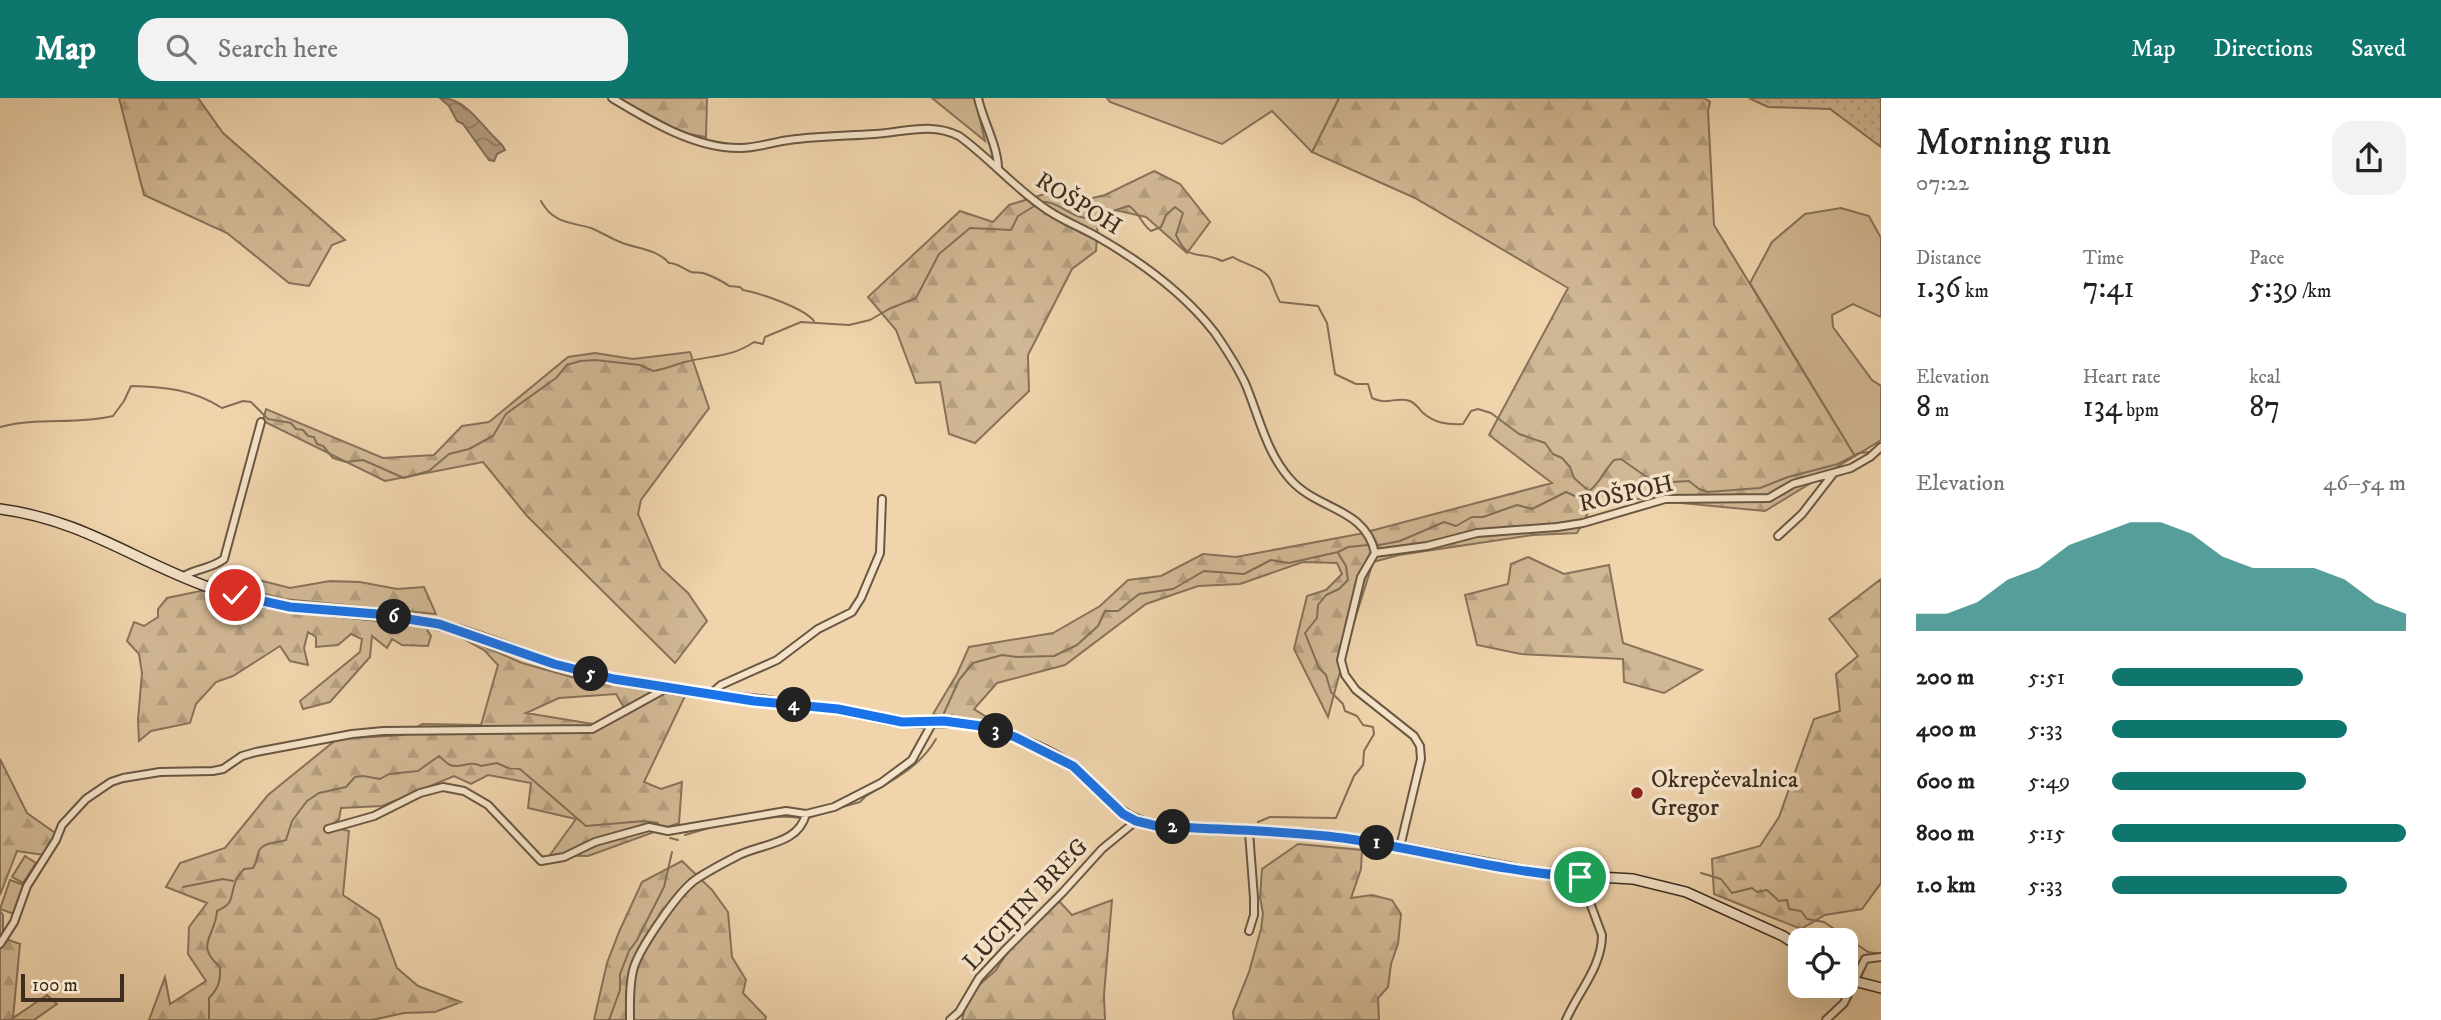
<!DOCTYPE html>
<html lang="en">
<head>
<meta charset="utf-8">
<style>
  :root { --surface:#fff; --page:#f2f2f2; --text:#222; --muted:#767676; --accent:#0f766e }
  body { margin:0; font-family:"IM FELL DW Pica",serif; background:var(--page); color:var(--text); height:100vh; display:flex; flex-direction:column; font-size:26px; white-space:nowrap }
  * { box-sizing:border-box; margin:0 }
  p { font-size:23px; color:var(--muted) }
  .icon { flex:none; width:38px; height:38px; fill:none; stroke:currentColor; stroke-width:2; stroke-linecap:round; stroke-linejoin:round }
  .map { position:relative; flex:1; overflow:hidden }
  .drawer { display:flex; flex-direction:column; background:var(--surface); width:560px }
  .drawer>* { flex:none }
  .tools { position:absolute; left:1788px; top:830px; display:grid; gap:14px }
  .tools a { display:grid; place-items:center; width:70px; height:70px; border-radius:14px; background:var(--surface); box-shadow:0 7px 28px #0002; font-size:35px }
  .scale { position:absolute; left:21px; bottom:18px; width:103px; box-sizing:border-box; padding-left:7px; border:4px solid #3d2d20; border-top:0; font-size:19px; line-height:24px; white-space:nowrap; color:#3d2d20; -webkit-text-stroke:5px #f5e3c9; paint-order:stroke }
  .pin { position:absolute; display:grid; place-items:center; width:60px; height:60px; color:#fff; margin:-30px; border:4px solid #fff; border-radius:50%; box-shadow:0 2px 7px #0007 }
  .km { position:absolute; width:35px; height:35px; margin:-18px; border-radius:50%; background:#222; color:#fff; font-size:19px; line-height:35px; text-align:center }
  .round { display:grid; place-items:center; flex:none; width:74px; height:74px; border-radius:21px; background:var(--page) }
  .head { display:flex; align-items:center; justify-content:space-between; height:119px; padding:0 35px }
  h1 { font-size:38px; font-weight:600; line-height:52px }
  .figures { display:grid; grid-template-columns:repeat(3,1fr); gap:10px; height:119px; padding:7px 35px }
  .figures div { display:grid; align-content:center }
  .figures b { font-size:30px; font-weight:600 }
  .figures small { font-size:19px; font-weight:400 }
  .figures p { font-size:19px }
  .chart { height:196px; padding:14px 35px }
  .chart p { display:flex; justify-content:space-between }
  .chart svg { width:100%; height:126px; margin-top:7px; fill:var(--accent); opacity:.7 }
  ul { padding:0 35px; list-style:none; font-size:23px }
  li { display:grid; grid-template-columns:112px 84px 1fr; align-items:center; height:52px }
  li i { height:18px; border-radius:9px; background:var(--accent) }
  header { display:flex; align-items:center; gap:42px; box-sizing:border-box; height:98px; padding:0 35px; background:var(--accent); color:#fff }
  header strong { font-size:33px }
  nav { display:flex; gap:38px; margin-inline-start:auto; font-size:24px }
  .search { width:490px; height:63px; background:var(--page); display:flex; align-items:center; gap:18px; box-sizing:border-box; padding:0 24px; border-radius:21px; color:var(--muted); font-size:26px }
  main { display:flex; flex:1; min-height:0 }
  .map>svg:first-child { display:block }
  .grass { fill:url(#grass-dots); stroke:#87725a; stroke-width:2 }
  .forest { fill:url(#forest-firs); stroke:#87725a; stroke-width:2; fill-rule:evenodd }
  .garden { fill:#d1b894; stroke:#87725a; stroke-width:2 }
  .water { fill:url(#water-waves); stroke:#836f57; stroke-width:2 }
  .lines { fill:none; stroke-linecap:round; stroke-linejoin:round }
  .stream { stroke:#836f57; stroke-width:2 }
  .street-casing { stroke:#6a5743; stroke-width:10 }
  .secondary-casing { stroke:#3d2d20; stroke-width:12 }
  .street { stroke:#f5e3c9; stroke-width:6 }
  .secondary { stroke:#f5e3c9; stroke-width:9 }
  .route-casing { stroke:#fff; stroke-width:14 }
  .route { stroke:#1a73e8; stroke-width:9 }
  .poi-dot { fill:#8f2418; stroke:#f5e3c9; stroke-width:2.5 }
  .labels { text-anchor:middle; stroke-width:7; stroke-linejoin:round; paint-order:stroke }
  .street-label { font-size:24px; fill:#3d2d20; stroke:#f5e3c9 }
  .poi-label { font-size:24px; fill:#3d2d20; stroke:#f5e3c9; text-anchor:start }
</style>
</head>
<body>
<header>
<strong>Map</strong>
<div class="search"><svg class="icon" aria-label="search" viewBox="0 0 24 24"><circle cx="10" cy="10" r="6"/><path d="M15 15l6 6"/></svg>Search here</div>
<nav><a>Map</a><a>Directions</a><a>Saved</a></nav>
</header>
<main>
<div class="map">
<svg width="1881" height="922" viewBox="0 0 1881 922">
  <defs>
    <pattern id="grass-dots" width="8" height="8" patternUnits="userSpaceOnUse" patternTransform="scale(1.75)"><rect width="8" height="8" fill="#d1b894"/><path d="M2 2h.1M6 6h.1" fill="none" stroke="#b49e7f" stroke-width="1.8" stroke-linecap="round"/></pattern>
    <pattern id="forest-firs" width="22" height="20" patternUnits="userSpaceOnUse" patternTransform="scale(1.75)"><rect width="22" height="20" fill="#d1b894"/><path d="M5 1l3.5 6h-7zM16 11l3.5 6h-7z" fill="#b49e7f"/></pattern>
    <pattern id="water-waves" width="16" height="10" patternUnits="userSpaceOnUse" patternTransform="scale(1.75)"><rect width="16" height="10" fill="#b29b7c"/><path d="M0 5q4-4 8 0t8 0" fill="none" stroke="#927f65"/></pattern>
  </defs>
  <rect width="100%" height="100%" fill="#efd4ac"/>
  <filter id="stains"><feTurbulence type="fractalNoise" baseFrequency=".00286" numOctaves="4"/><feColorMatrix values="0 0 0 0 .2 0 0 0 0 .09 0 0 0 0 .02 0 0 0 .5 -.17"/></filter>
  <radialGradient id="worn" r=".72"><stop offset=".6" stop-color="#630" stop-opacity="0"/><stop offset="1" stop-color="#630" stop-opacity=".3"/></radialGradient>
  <path class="grass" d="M1749,0h132v49l-51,-38 -62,-2z"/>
  <path class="forest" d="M119,0h79l25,35 122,107 -13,5 -23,41 -20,-3 -62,-50 -83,-38z
    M618,0h89l-1,39 -23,-4z
    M1339,0h365l6,4 -2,9 6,114 141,231 -90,55 -167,-16 -21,38 -44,2 -134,20 -26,7 -24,76 -21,79 -34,-68 13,-53 19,-6 16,-16 -5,-11 -34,-1 -63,22 -42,2 -52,18 -81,61 -68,18 -23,26 14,9 -2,6 -53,-10 24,-40 12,-27 84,-14 47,-27 28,-26 33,-4 42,-22 33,3 123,-23 193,-51 -63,-48 79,-147 -153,-90 -103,-46z
    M1154,73l26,13 30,38 -23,31 -41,-36 -31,-7 -17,10 -2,31 -24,18 -44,86 1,36 -54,52 -26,-9 -9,-52 -24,1 -20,-53 -28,-33 92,-86 33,11 16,-17 39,-12 28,9 29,-7z
    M690,254l19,56 -68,92 -3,14 23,54 27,25 19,28 -32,42 -148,-147 -44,-54 -98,19 -122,-60 3,-12 117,49 51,-3 28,-29 27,-4 79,-65 27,-4 38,6z
    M1528,459l36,17 45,-9 14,78 79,27 -38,23 -40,-11 -1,-23 -102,-5 -44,-9 -12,-50 43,-11 3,-20z
    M224,473l66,17 40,-7 30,1 37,7 27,-2 12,27 -152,-15 -64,-17z
    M1881,481v304l-19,26 -37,6 -24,14 -87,-35 -2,-35 48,-13 19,-29 35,-98 26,-8 -4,-37 22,-18 -29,-37z
    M205,492l48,14 171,21 7,11 -3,10 -26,-1 -10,-6 -5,9 -15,-12 -2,21 -40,45 -27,7 -3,-8 60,-49 2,-13 -11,-5 -13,11 -22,2v-10l-8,-5 -4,16 4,17 -18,-4 -10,-15 -47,30 -17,6 -20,22 -6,19 -39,8 -12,10 -1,-21 4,-47 -3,-19 -12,-13 7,-19 10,4 14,-9v-8l9,-11z
    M453,535l69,30 60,17 103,16 -41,86 17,7 21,-7 -3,41 -91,33 -38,-1 26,-36 -48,-11 3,-25 -43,-8 -17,9 -17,-8 -72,30 -41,2 -2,11 -7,8 17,4 -6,64 36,24 18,49 21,18 43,16 -26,10 -31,1 -32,7h-223l16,-43 5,27 36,-23 -18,-27 1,-27 18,-24 -41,-16 14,-24 45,-15 43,-53 69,-56 67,-4 18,-11 59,1 17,-60 -14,-15zM616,596l10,17 -21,15 -79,-13 33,-15z
    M0,661l27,54 34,24 -11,19 -33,-5 -17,44z
    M1298,746l64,6 -1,19 -10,29 21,-3 20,5 9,14 -3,30 -7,20 -3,23 -10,11 1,22h-145l-1,-8 16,-40 12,-43 2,-16 -3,-15 2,-29z
    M682,763l30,29 16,22 4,45 14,23 -3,13 23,24 -1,3h-171l13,-57 12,-31 23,-50z
    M1058,802l14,15 40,-15 -8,95 1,25h-143l6,-25 28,-25 14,-22z
    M0,813l3,4v23l17,6 -7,74 34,-23 10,9 -23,16h-34z"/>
  <path class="garden" d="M932,0h43l10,43z
    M1107,0h232l-27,54 -40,-41 -50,33 -112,-42z
    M1841,110l28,8 12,22v79l-28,-13 -21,11 1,12 39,53 9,6v54l-26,16 -105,-173 22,-41 33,-28z
    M25,758l11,7 -13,20 -11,-6z
    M10,782l14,5 -10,29 -14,-5z"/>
  <path class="water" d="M440,0c25,0 38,23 54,39 5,5 8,6 11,13l-8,4 -3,7 -5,-1 -26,-36 -6,-3 -8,-15z"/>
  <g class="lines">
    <path class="stream" d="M541,103c12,22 28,21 50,27 10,4 19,10 29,14 17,7 37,7 49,21 9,0 14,6 22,9 4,1 8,0 12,1 7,2 21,9 26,13l11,1 3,3c17,3 61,18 71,31
      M1040,104c18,-2 29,15 46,16 14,1 29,-9 43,-12 11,7 12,18 22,25l10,-4 5,-12 9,-8 8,6 -7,22c13,29 23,14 46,26l11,-4c12,8 32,10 38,24 3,7 5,14 9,21l38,4 9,17 8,51 21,10h12l4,14c16,8 23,-2 38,3 4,2 9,7 12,11 12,11 25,13 41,12l8,-13 7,-2 13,4 28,21 26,9 8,11 9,4 8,9 4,11 16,14
      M0,329c37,-10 76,-2 113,-11l11,-15 7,-15c34,1 61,3 91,22l21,-7 8,1 17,17 23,4 5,6 7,1 5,6 6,1 3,7 6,2 10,12 13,4 17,-2 41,18 25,-7 20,-17 20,-5 24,-13 13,-22 50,-36 11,-13 13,-4 15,-1 45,5 13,6c12,-2 21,-6 32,-9 27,-7 45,-4 69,-20l9,2 2,-7 36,-15 48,3 21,-5 19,-11 27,-11 23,-44 31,-26 41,2 7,-14 18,-11
      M1374,448l26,-5 44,-19 12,4 16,-9h11l34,-12 15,4 34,-17 11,5c22,-8 22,-20 37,-37l7,-1 34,24 34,-2 10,8 9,3 52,-4 28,-11 50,-13 21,-11 12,-1
      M944,615l15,-33 14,-17 29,-8 15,2 37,-1 23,-11 21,-19 7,-15h13l21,-17 34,-5 31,-18 40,3 27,-14 18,3 49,-11 10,-5 20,-2
      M839,710l21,-6 6,-6c27,-16 54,-29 70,-57
      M808,720l25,-8
      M1184,720l3,4 19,2
      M1258,724l12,-5 66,1 18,-42 9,-11 1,-14 10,-17 -1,-7 -10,-2 -6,-9 -12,-5 -2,-7 -12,-12 -5,-17 -7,-7 -14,-35 12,-15 1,-13 8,-10 13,-6 9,-9 -2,-14 -8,-13
      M1214,726l38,1
      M685,737c35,-11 80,-22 116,-17
      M670,740l8,2
      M1701,775l20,6 11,14 20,-5 5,4 10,-2 12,11 8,-1 2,9 12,2 6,8 17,3 44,30 13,2
      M183,789l40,-8 10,2
      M209,922v-22c9,-9 12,-17 11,-31 -26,-23 -5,-29 -3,-56 18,-9 12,-11 18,-28 1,-5 6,-10 9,-14l9,-1c5,-7 3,-10 6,-17 4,-9 18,-8 27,-11l6,-19 15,-20 12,-8 27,-6 9,-10 8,-1 17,3 9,-5 29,-3 21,-15c4,3 7,7 11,9 10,4 20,-5 31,1l16,-3 11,5 12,1 66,57 58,-5 14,2
      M609,922l11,-30v-16l9,-23 8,-11 27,-53 8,-35"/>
    <defs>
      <path id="street" d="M612,0c38,23 84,51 129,50 16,0 32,-6 48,-8 29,-4 57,-4 86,-6 30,-2 56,-12 84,2 32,23 57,54 90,75 15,10 31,16 47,25 44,25 88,57 119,97 11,16 22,33 30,50 14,33 21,69 45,96 28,32 75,28 85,74
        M978,0c5,23 19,46 20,69
        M1778,438l24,-22 31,-40
        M1375,455l52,-7 50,-13 80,-6 26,-4 82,-24 104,-1 24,-14 58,-16 19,-11 11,-10
        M1375,455l-14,24 -20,83 4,15 11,15 58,46 6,10 1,13 -21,88
        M184,478c13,-8 27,-7 40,-17l37,-137
        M712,595l9,-8 56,-25 41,-31 34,-17 9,-14 19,-45 2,-54
        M328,731l46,-13 46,-23 23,-6 21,4 24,14 53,56 23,-4 31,-15 54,-15 19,4 118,-20 20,3 28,-7 47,-24 31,-23 21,-38
        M1249,734l5,66v17l-5,16
        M0,846l14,-22 13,-36 29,-46 6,-15 24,-26 25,-17 12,-4 37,-6 53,-1 10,-2 19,-13 14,-4 96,-18 31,-3 209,-2 71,-39 1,-3
        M630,922c0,-17 -1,-37 4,-53 7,-21 44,-75 61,-87 13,-9 29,-17 42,-24 25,-13 61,-11 69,-42
        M950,922l9,-8 20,-34 27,-29 57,-57 39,-43 34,-28
        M1566,922c12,-28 36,-53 36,-85l-22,-59
        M1826,922l18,-17 21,-44 16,-2"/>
      <path id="secondary" d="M0,411c84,11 136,53 211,79 72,26 149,21 223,36 52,10 100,37 152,49 79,19 161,25 242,35 24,3 48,11 72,14 29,3 57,-4 85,5 28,9 66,22 89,41 34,27 38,47 83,58l158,8 85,13 146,27 87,5 53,13 97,44 18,12
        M1846,881l35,9"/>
    </defs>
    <use href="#street" class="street-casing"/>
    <use href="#secondary" class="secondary-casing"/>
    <use href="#street" class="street"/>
    <use href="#secondary" class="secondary"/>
  </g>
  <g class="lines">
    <defs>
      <path id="route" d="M235,497l55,12 87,7 62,10 115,40 60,15 140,22 84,8 64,13 42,-1 37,5 34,11 58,29 50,48 13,7 21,5c62,4 125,4 186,12 79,11 157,34 237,39"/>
    </defs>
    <use href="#route" class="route-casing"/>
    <use href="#route" class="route"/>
  </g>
  <circle class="poi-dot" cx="1637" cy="695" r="7"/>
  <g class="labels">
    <g class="street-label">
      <text transform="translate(1079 105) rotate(32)" y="8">ROŠPOH</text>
      <text transform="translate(1626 395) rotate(-13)" y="8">ROŠPOH</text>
      <text transform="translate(1025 806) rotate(-47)" y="8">LUCIJIN BREG</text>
    </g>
    <g class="poi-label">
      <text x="1651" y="689">Okrepčevalnica<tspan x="1651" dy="28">Gregor</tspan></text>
    </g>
  </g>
  <rect width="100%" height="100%" filter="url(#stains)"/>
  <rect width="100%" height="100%" fill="url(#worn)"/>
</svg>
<div class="tools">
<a><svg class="icon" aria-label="locate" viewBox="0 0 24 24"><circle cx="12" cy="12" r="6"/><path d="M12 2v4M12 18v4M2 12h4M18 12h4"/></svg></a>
</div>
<div class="scale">100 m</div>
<div class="pin" style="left:1580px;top:779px;background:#1e9e55"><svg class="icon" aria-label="arrive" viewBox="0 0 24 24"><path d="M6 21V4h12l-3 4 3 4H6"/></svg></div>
<div class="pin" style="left:235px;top:497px;background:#d93025"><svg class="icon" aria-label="check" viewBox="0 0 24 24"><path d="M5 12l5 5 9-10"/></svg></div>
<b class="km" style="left:1377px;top:745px">1</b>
<b class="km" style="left:1173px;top:729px">2</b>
<b class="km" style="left:996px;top:633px">3</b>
<b class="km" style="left:794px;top:607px">4</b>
<b class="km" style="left:591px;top:576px">5</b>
<b class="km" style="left:394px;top:519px">6</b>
</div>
<section class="drawer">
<div class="head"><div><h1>Morning run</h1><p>07:22</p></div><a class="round"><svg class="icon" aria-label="share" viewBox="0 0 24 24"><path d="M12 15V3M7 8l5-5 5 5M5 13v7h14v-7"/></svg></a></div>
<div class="figures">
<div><p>Distance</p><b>1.36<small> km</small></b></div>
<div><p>Time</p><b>7:41</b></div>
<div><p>Pace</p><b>5:39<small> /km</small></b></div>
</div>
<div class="figures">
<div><p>Elevation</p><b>8<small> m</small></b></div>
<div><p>Heart rate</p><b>134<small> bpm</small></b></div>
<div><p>kcal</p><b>87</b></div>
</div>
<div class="chart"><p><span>Elevation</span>46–54 m</p>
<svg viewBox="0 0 160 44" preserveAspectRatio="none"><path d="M0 44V38L10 38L20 34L30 26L40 22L50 14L60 10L70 6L80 6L90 10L100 18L110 22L120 22L130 22L140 26L150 34L160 38V44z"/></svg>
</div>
<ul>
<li><b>200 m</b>5:51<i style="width:65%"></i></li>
<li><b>400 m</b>5:33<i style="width:80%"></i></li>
<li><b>600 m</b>5:49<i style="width:66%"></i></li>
<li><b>800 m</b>5:15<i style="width:100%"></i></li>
<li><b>1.0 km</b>5:33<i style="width:80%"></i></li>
</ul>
</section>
</main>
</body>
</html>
